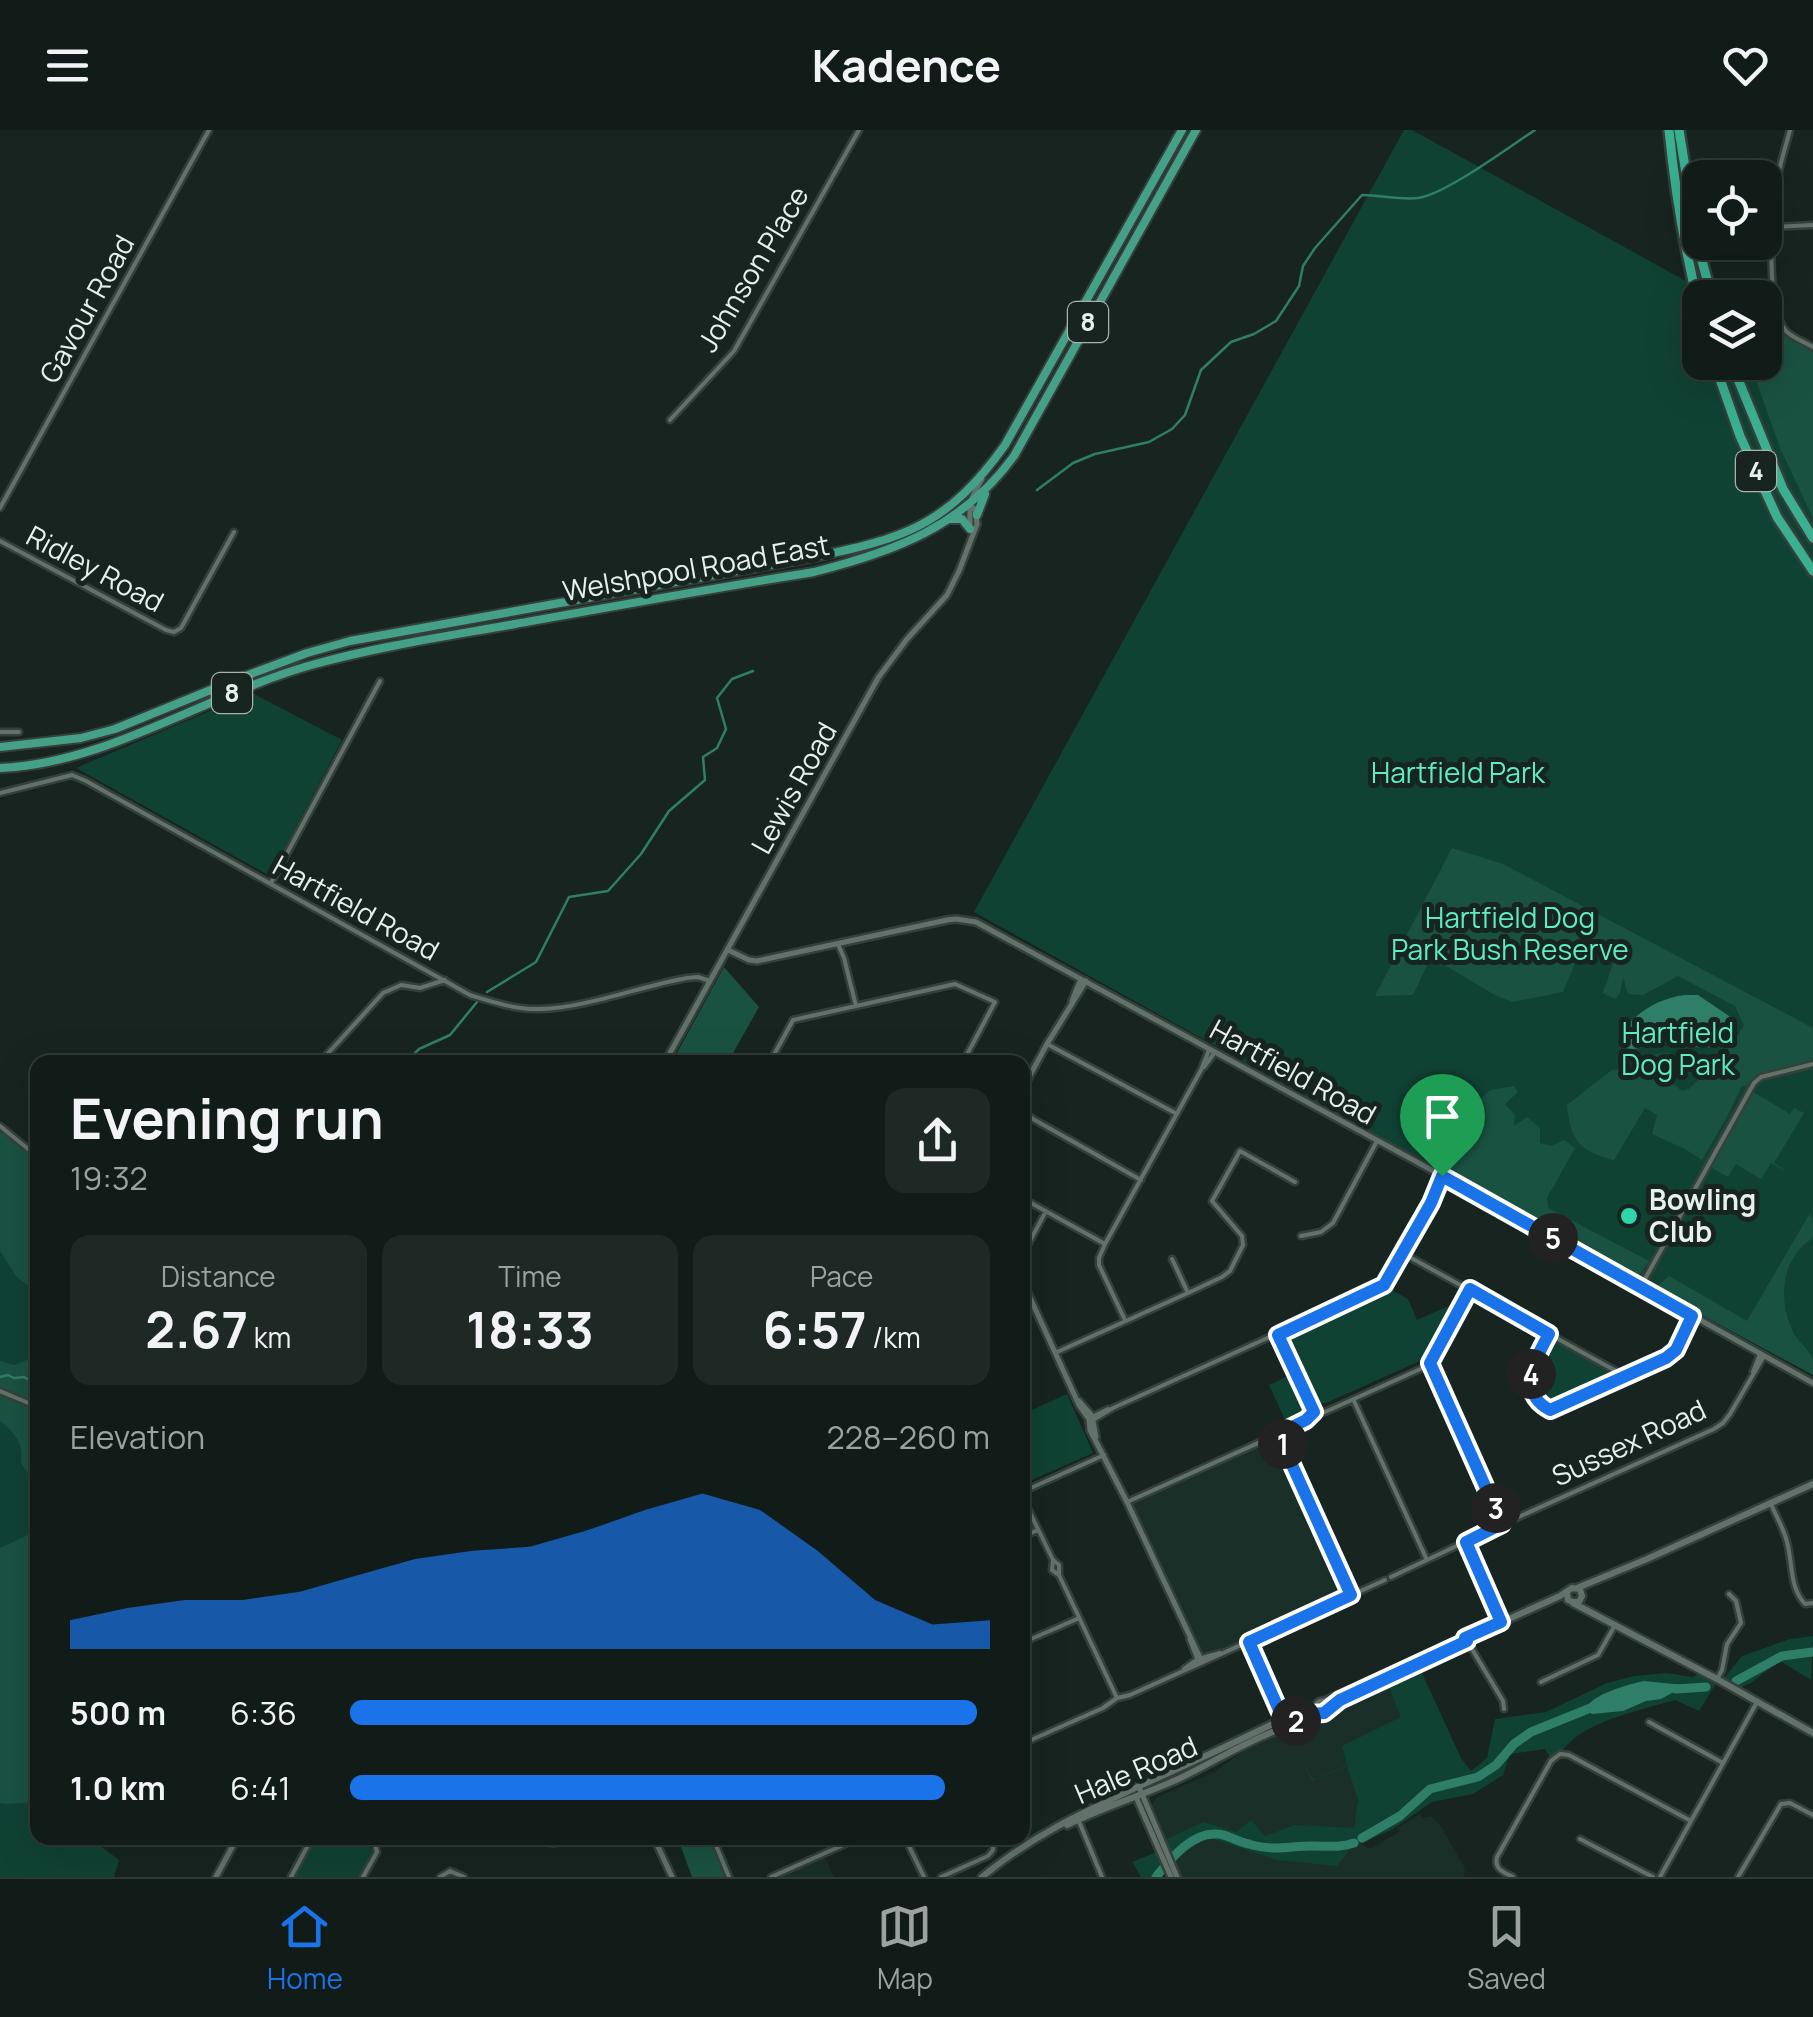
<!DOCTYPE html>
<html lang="en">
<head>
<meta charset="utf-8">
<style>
  :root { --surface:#111b17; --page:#1e2824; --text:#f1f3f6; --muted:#9ca1a1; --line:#303936; --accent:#1a73e8 }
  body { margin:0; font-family:Manrope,sans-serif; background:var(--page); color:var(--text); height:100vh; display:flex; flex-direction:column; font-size:38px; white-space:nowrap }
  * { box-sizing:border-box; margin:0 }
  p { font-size:32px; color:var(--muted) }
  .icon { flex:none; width:55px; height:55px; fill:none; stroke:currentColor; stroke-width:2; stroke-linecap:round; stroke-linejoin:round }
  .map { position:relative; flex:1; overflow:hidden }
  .details { position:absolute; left:30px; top:925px; width:1000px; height:790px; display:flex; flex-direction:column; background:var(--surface); border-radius:20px; box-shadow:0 10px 40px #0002,0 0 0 2px var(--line) }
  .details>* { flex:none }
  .controls { position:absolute; left:1682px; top:30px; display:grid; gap:20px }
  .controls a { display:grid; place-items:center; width:100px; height:100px; border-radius:20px; background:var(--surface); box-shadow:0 10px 40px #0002,0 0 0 2px var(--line); font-size:50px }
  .pin { position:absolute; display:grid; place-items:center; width:85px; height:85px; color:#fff; margin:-102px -42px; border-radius:50% 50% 50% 0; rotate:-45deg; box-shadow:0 0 10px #0007 }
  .pin .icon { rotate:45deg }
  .km { position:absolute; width:50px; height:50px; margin:-25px; border-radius:50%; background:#222; color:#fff; font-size:28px; line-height:50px; text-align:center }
  .round { display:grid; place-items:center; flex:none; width:105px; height:105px; border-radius:20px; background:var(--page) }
  .head { display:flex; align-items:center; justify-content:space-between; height:170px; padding:0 40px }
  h1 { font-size:55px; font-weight:700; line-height:75px }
  .figures { display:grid; grid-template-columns:repeat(3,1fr); gap:15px; height:170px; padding:10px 40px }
  .figures div { display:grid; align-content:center; border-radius:20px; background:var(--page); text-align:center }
  .figures b { font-size:50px; font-weight:700 }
  .figures small { font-size:28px; font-weight:400 }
  .figures p { font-size:28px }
  .chart { height:280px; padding:20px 40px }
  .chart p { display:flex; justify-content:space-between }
  .chart svg { width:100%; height:180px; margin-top:10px; fill:var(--accent); opacity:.7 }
  ul { padding:0 40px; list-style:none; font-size:32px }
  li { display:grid; grid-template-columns:160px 120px 1fr; align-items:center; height:75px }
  li i { height:25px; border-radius:12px; background:var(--accent) }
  header { display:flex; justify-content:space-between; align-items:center; height:130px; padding:0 40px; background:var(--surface); font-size:45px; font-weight:700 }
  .menu { display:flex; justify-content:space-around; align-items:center; height:140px; border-top:2px solid var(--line); background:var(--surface); font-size:28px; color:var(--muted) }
  .menu a { display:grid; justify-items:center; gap:5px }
  .menu .current { color:var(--accent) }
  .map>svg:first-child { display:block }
  .built { fill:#192f27 }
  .green { fill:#104234 }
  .forest { fill:#1a5242 }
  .water { fill:#2f7e67 }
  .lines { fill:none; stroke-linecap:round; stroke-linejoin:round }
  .stream { stroke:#2f7e67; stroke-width:2.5 }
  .river { stroke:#2f7e67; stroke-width:9 }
  .minor-casing { stroke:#353f3b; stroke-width:9 }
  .tertiary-casing { stroke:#353f3b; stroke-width:10 }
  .secondary-casing { stroke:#353f3b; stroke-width:11 }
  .primary-casing { stroke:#353f3b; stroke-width:12 }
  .trunk-casing { stroke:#353f3b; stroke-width:14 }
  .minor { stroke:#62726b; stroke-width:4 }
  .tertiary { stroke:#62726b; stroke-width:5 }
  .secondary { stroke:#62726b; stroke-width:6 }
  .primary { stroke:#44a087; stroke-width:8 }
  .trunk { stroke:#3ab090; stroke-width:9 }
  .route-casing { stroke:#fff; stroke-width:20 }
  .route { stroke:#1a73e8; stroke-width:12 }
  .poi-dot { fill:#2fd4aa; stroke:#17241f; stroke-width:4 }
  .labels { text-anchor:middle; stroke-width:10; stroke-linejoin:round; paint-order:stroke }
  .shield { fill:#17241f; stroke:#a9b3ae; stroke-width:2.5 }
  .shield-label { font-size:25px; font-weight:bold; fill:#e7f0ec }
  .street-label { font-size:28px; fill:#e7f0ec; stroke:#17241f }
  .park-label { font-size:28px; fill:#5eedc3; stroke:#17241f }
  .poi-label { font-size:28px; font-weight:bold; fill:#e7f0ec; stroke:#17241f; text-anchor:start }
</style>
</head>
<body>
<header><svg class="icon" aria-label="menu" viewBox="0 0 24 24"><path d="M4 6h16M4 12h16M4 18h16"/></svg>Kadence<svg class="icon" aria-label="heart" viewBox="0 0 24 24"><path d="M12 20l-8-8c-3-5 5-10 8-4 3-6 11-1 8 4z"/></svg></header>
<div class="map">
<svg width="1813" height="1747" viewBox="0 0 1813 1747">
  <rect width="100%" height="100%" fill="#17241f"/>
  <path class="built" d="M1278,1304l71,160 -145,62 -77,-154z
    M1388,1556l18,40 -49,62 2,46 2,9 6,5h5l27,-16 -2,-4 23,-14 2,4 9,-2 8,7 26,45 -1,9h-283l-29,-73 5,-7 57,-25 31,-22 68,-31h11l9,-4 4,-6z
    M823,1723l11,24h-63z"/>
  <path class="green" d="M1404,0h8l303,167 -15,1v64h65v-37l48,27v1023l-159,-86 -680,-377z
    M252,563l90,47 -72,136 -194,-108z
    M0,996l37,31 1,681h52l29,22 -5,17h-114z
    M1388,1158l20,11 9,21 38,-17 -33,57 -96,43h-10l-30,-67z
    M1555,1209l60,33 1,4 -59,28 -13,-2c-16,-21 -9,-49 11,-63z
    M1295,1243l19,39 -8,8 -17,8 -20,-43z
    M1067,1264l26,59 -70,31v-70z
    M1813,1506l-2,44 -31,-19 -29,22 -16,7 -18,-8 -18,29 -24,-11c-33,10 -91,21 -112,50h-5l-8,7 -5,-8 -35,5 -7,21 -30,19 -41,8 -39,27 -43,20 -13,17 -60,-6 -70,-23 -35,25 -10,15h-21l-9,-15 27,-11 5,-11 40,-18 32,10 15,-12 14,16 30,-11 59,3 4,-29 -11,-33 -34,15 -13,-20 14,19 33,-15 -5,-19 59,-29 -13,-31 33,-15 40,87 10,13 16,-13 8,-39 51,-7 61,-29 27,-7 33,-3 25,4 9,-4 24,4 17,-21 48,-17z
    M317,1708c21,0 43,-5 57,13l-14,26h-65z"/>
  <path class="forest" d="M1765,195l48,27v166l-33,-70 -30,-85 15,-1z
    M1452,718l51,16 310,164v35l-72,24 -12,26 -27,47 -17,-11 -33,-15 5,-19 -12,-7 -31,52c-35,-9 -43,-19 -47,-55l45,-35 9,-1 11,9h4l11,-23 22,-2 6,2 1,5 -4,5 -9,3v8l19,15 7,-2 36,-35 19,-28 -9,-20 -57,-30 -35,19 -15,-1 -5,-17 -3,16 -5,6 -12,-6 11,-32 -34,-10 -17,41 -51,10 -17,-7 -64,-38 -18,38 -38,1z
    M724,837l35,40 -31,55h-56z
    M1514,956l4,6 -13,12 10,11 -1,11 13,-9 13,11v15l11,3 13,-6 11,8 -28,50 1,10 101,53 -12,17 -215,-122 68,-66z
    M1750,960l40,24 4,-6 10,5 -30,50 16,11 -19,-11 -10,16 -25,-15 -8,13 -21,-12z
    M0,996l37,31v136l-21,-17 -16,-25z
    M1810,1083l3,8v17c-33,21 -35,61 -20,94 5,10 16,17 20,27 0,1 0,14 0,16l-159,-86 15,-13 78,45z
    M37,1226v131l-16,-24c3,-20 -7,-31 -21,-42v-60l14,4z
    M37,1395v277l-31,2 -6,-1v-255l26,-12z
    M668,1708h43l16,39h-35l-14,-38z"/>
  <path class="water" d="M1685,865h13l31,21 4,13c-14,33 -51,11 -79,15 -12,2 -19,8 -30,3l-4,-12c14,-22 39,-37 65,-40z
    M1644,1551l40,4 1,5 -13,3 -11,6 -15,2 -23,10 -31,3 -7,-5c8,-15 41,-24 59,-28z"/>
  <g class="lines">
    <path class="stream" d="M1037,360l36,-27 22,-9 54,-12 23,-13 13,-14 16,-45 30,-28 23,-8 22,-13 23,-35 4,-20 12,-18 47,-53c18,0 37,5 56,3 28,-4 91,-51 117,-68
      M487,862l49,-30 33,-65 39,-6 33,-37 28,-43 36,-31 -2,-23 14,-9 9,-19 -9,-31 15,-19 21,-8
      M406,932l13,-13 31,-14 27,-33
      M0,1247l8,-2 6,3 10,-1 14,8"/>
    <path class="river" d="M1736,1551l46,-25 31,-4
      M1676,1559l30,-2
      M1362,1708l38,-22 30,-27 48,-12 18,-12 18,-21 17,-12 62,-25
      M1252,1715c23,6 38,1 60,1 16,0 27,2 42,-3
      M1156,1747c14,-17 35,-45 61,-43 10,0 21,8 32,10"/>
    <defs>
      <path id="minor" d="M1790,0c-4,15 -9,31 -12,46 -6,33 -14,129 8,155 7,7 18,11 27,16
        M1773,97l40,-2
        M670,290l64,-69 125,-221
        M0,378l209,-378
        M0,411l166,89 8,2 7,-4 53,-96
        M0,602h19
        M0,663l72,-18 14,6 384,214c23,7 47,15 70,14 46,-1 101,-23 147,-31l11,-1 12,4
        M271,753l109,-202
        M838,814l6,14 12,48
        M1047,914l130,70
        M320,932l63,-69 18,-8 19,3 25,-8
        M770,932l23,-42 162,-36 40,18 -32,60
        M881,932h3
        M1204,937l11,-15
        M1022,980l11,9 108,61
        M1022,986l11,3
        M0,996l38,31
        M1434,1064l8,-18
        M1022,1068l83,46 -6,14v7l25,53
        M1301,1106l20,-4 12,-9 44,-82
        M1105,1114l96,-174 8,-20
        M1404,1124l212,117 4,7
        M1022,1126l24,-45
        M1172,1129l16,34
        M1641,1156l113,-203 7,-6 52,-13
        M1686,1203l5,-17
        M1549,1204c-13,24 -33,58 1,75l116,-51 10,-8 20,-32
        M1278,1205l36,77
        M1057,1222l131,-59 34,-16 8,-6 13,-26 -1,-9 -30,-35 28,-50 55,31
        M1430,1234l73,160
        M1753,1242l7,-18
        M0,1261l38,16
        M1354,1271l73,159
        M1090,1288l18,-9
        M1093,1290l20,-12 271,-123 62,-107
        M1279,1305l72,160
        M1022,1362l82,-37
        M1022,1366l31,64 6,5v10l58,123
        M1127,1372l151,-68 28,-14 8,-8h11l102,-46 43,-77
        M1771,1374c5,12 13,25 16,38 6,21 2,45 18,62l8,-1
        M1022,1407l16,-7
        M1466,1412l35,78
        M1053,1430l-1,10 7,5
        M1391,1447l112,-53 211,-95 9,-6 7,-9 34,-58
        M1466,1509l37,62 1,8
        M1249,1512l29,64 1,10
        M1022,1513l55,-24
        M1184,1539l14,-10 22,-6
        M1717,1549l5,-9 5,-26 14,-21 -5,-22 -7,-7
        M1541,1552l57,-27 16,-28
        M1649,1592l74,41
        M1022,1614l81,-36 14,-10 13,-3 255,-115
        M1078,1689l24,58
        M363,1708l12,6 2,8 -14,25
        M538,1708c11,7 20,7 31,0
        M713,1708l16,39
        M905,1708l19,39
        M1580,1709l73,38
        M291,1747l21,-39
        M440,1747l10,-6 14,6
        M771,1747l88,-39
        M941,1747l47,-21 5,-6v-12
        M1513,1747c-10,-5 -19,-8 -16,-20l54,-96 9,-7 9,1 122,66
        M1660,1747l97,-175
        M1738,1747l43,-73 9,-1 23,12"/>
      <path id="tertiary" d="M970,399c0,-28 -2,-26 12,-50
        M728,820l21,10 8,1 190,-41 9,-1 20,3 463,252 374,209
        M1072,871l9,-22
        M665,932l213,-384 29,-39 40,-44 12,-24 18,-47 -2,-15 -6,-4
        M1022,960l25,-46 39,-63
        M1022,1150l57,125 10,14 1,11 37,72 75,160
        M1079,1271l13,15 4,21
        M1190,1509l8,20 4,3
        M1139,1657l38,90
        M1136,1667l35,80
        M654,1708l18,39
        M216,1747l21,-39"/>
      <path id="secondary" d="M1577,1458l70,-29 166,-75
        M1573,1473l144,76 96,54
        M1316.5 1577a5.5 5.5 0 1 1 11 0a5.5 5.5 0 1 1-11 0Z
        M1323,1572l237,-106 12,-8 8,1 2,7 -3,6h-6l-5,-2 -1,-7
        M1328,1579l12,-9 36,-16
        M1288,1586l16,-4 13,-7
        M1290,1594l28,-12
        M1067,1695c35,-17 73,-29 109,-45 37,-17 69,-39 107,-52
        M982,1747c49,-41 104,-66 162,-93 45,-20 90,-41 135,-63l3,-5 6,1 3,5 -7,6 -5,-7"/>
      <path id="primary" d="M977,385l8,-21
        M950,389h12l8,10
        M0,617l81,-9 34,-9 125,-51 67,-25 43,-12 459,-83c95,-19 138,-32 196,-113l177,-315
        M0,638c108,-4 211,-76 315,-104 66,-18 133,-28 200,-40 100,-18 199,-36 299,-52 82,-21 148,-45 200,-116l182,-326"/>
      <path id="trunk" d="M1669,0c6,61 16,121 31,181
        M1679,0l18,112 15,56
        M1714,232l26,74 37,81 36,54
        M1731,232l52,127 30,49"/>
    </defs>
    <use href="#minor" class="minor-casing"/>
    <use href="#tertiary" class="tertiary-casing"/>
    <use href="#secondary" class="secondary-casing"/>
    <use href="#primary" class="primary-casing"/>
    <use href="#trunk" class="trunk-casing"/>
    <use href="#minor" class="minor"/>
    <use href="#tertiary" class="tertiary"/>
    <use href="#secondary" class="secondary"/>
    <use href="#primary" class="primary"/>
    <use href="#trunk" class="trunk"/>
  </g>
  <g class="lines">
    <defs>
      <path id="route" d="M1442,1046l250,140 -16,34 -10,8 -116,52c-34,-18 -14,-52 -1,-76l-79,-45 -40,74 72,161 -36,18 35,80 -36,16 2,3 -127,59 -16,13 -12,1 -22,10 -1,-6 -10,-8 -30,-68 102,-47 -73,-161 28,-14 8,-8 -36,-77 106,-50 47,-82z"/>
    </defs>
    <use href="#route" class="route-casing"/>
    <use href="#route" class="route"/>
  </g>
  <circle class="poi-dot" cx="1629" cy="1086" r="10"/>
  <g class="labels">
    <g class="shield">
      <rect x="1068" y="172" width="40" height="40" rx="8"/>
      <rect x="1736" y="321" width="40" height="40" rx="8"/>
      <rect x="212" y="543" width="40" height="40" rx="8"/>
    </g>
    <g class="shield-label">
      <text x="1088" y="201">8</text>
      <text x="1756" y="350">4</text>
      <text x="232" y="572">8</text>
    </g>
    <g class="street-label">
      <text transform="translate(753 139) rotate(-59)" y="10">Johnson Place</text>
      <text transform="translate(87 179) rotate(-61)" y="10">Gavour Road</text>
      <text transform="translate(696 438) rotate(-10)" y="10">Welshpool Road East</text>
      <text transform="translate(95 439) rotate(28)" y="10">Ridley Road</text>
      <text transform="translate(794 658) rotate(-61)" y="10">Lewis Road</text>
      <text transform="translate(356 778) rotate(29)" y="10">Hartfield Road</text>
      <text transform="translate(1293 942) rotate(29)" y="10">Hartfield Road</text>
      <text transform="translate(1629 1313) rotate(-25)" y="10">Sussex Road</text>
      <text transform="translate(1136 1640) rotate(-23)" y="10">Hale Road</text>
    </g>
    <g class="park-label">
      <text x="1458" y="653">Hartfield Park</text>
      <text x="1510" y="798">Hartfield Dog<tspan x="1510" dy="32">Park Bush Reserve</tspan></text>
      <text x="1678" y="913">Hartfield<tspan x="1678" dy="32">Dog Park</tspan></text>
    </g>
    <g class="poi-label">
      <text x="1649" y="1080">Bowling<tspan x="1649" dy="32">Club</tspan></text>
    </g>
  </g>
</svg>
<div class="controls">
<a><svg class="icon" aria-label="locate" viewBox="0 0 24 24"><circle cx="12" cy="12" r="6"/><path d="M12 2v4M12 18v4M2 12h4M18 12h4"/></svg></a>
<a><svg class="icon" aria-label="layers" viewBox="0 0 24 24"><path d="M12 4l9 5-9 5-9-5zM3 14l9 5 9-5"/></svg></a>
</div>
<div class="pin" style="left:1442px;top:1046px;background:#1e9e55"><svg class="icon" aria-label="arrive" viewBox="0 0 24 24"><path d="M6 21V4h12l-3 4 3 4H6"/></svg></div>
<b class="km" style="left:1283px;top:1314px">1</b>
<b class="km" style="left:1296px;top:1591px">2</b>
<b class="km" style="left:1496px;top:1378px">3</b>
<b class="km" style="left:1531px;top:1244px">4</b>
<b class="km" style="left:1553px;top:1108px">5</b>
<section class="details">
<div class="head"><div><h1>Evening run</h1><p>19:32</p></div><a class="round"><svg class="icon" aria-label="share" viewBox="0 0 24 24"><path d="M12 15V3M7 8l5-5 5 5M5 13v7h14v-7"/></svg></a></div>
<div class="figures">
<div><p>Distance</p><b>2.67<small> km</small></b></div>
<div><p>Time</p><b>18:33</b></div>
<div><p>Pace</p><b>6:57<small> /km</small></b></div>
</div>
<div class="chart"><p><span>Elevation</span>228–260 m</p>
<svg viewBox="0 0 160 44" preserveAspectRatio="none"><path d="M0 44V37L10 34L20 32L30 32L40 30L50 26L60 22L70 20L80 19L90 15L100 10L110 6L120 10L130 20L140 32L150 38L160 37V44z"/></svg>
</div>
<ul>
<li><b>500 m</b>6:36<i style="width:98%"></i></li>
<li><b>1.0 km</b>6:41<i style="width:93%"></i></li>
</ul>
</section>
</div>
<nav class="menu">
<a class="current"><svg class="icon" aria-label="home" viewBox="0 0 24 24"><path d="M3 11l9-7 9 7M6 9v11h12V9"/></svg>Home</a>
<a><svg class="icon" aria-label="map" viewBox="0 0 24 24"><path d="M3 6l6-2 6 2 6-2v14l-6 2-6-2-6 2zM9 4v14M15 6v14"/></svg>Map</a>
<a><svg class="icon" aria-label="saved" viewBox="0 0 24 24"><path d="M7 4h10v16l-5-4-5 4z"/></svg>Saved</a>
</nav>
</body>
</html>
